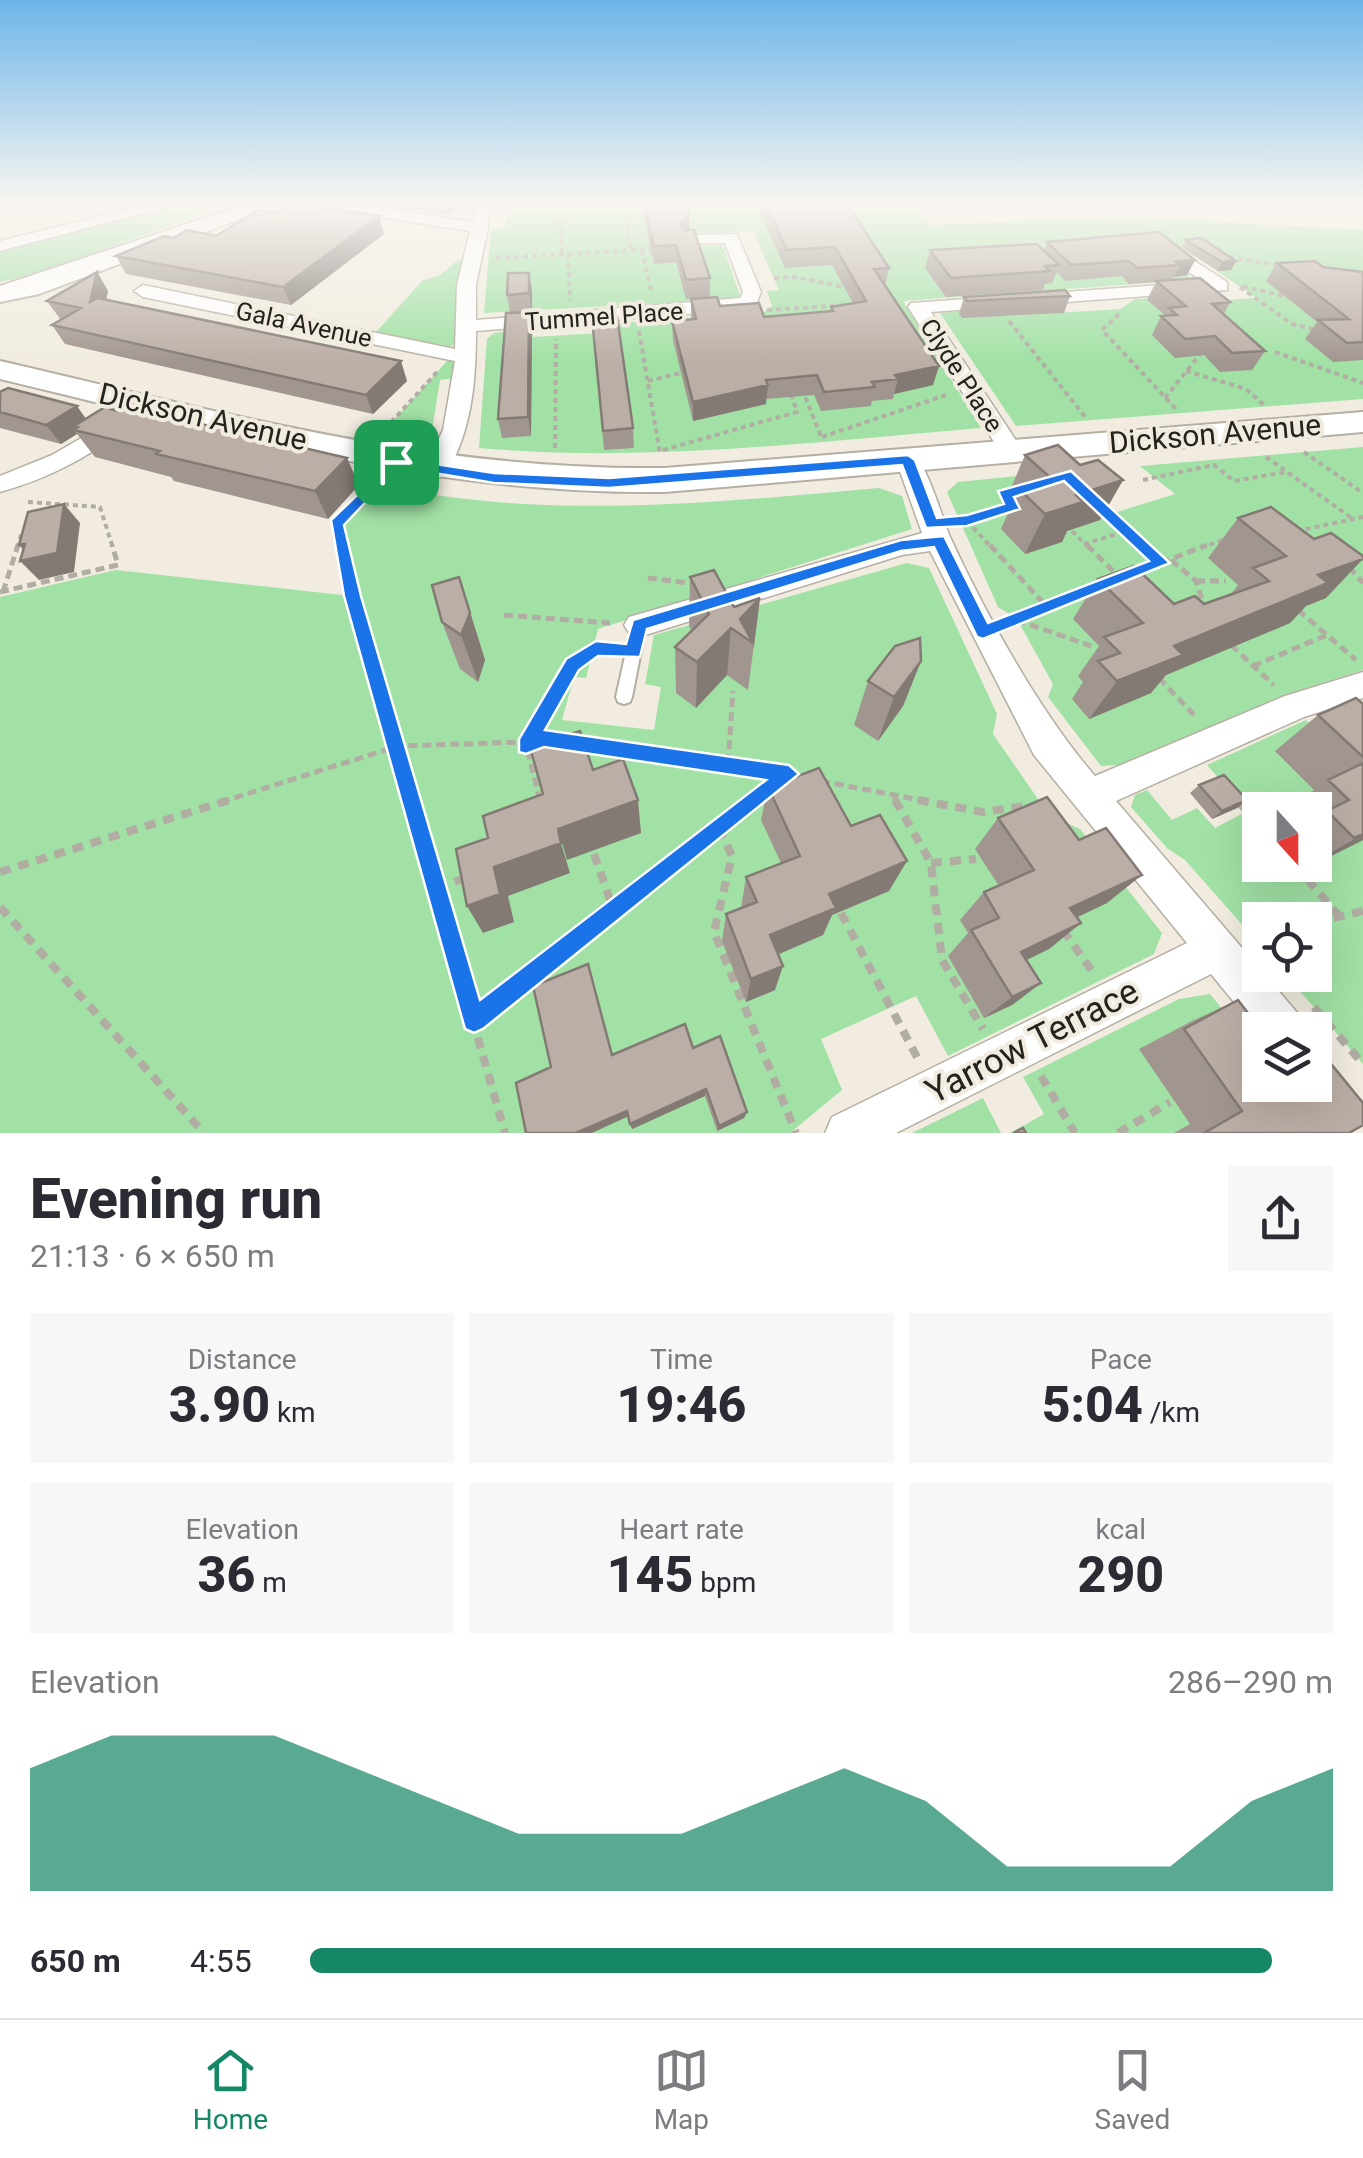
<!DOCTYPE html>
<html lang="en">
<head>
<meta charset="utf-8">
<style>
  :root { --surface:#fff; --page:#f7f7f7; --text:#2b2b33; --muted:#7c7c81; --line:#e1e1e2; --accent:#158766 }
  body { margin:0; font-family:Roboto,sans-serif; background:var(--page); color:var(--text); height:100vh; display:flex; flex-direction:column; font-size:38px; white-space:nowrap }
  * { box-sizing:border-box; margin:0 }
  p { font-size:32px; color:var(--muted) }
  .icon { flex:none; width:55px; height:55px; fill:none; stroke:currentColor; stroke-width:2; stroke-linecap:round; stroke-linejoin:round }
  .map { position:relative; height:1133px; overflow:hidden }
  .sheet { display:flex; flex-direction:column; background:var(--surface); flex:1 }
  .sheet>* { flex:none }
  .needle { width:65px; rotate:159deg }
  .fabs { position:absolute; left:1242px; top:792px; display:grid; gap:20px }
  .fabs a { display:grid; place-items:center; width:90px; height:90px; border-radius:0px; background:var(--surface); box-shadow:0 10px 40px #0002; font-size:50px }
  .pin { position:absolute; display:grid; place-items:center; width:85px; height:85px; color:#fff; margin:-42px; border-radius:20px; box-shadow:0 5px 15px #0006 }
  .round { display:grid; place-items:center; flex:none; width:105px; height:105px; border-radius:0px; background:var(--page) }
  .head { display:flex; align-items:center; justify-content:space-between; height:170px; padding:0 30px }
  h1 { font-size:55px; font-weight:800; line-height:75px }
  .metrics { display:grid; grid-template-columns:repeat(3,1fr); gap:15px; height:170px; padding:10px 30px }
  .metrics div { display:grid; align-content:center; border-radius:0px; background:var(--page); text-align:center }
  .metrics b { font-size:50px; font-weight:800 }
  .metrics small { font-size:28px; font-weight:400 }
  .metrics p { font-size:28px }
  .chart { height:280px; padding:20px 30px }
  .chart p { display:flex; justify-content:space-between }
  .chart svg { width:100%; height:180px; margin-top:10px; fill:var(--accent); opacity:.7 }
  ul { padding:0 30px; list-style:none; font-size:32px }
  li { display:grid; grid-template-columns:160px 120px 1fr; align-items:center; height:75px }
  li i { height:25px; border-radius:12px; background:var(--accent) }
  .dock { display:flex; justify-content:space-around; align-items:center; height:140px; border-top:2px solid var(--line); background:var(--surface); font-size:28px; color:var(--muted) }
  .dock a { display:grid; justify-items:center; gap:5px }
  .dock .active { color:var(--accent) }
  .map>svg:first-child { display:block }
  .green { fill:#a1e1a5; fill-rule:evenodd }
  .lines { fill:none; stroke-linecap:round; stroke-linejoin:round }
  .lane-casing { stroke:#b5afa3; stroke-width:4 }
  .street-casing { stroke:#b5afa3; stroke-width:3 }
  .secondary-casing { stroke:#b5afa3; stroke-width:4 }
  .path-far2 { stroke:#b1ada3; stroke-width:4; stroke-dasharray:5 4; stroke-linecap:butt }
  .path-far1 { stroke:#b1ada3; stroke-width:5; stroke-dasharray:9 5; stroke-linecap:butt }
  .path { stroke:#b1ada3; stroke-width:8; stroke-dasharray:11 8; stroke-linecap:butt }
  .lane { fill:#fff; fill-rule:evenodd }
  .street { fill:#fff; fill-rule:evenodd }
  .secondary { fill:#fff; fill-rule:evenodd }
  .wall { fill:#a1968f }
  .shaded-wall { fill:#837a74 }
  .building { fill:#bbaea6; stroke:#837a74; stroke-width:2.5 }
  .route { fill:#1a73e8; stroke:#fff; stroke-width:2.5; fill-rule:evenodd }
  .labels { text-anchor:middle; stroke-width:8; stroke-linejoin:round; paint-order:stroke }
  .far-street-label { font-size:25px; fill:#24231e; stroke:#f1ecdf }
  .street-label { font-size:30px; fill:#24231e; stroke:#f1ecdf }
  .near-street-label { font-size:35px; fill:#24231e; stroke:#f1ecdf }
</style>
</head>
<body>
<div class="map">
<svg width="1363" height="1133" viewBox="0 0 1363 1133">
  <rect width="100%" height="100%" fill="#f1ecdf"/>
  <path class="green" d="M181,204h47l-189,69 -39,9v-33z
    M596,204h321l13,21 200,-8 233,13v169l-347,27 -76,-113 59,-5 7,8 114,-7 15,-10 63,-4 7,6 51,-3 -39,-27 12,-2 -45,-21 -32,-1 22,29 14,-2 2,6 -287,21 78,127c-168,14 -334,35 -502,20l8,-109 7,-6 38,-4 1,8 82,-5v-9l148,-10 9,-7 -5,-15 12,-1 -26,-59 -63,4 4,11h29l17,50 -7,3 -249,14 7,-84 14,-1 2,-19z
    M458,260l6,1 -3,80 -13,6 -72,-15 47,-52 16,-4z
    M448,360l8,4 -1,14 -15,2 -8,50 -49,2z
    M1363,447v223l-79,25 -166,70 -17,1 -53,-69 5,-13 -36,-65 -19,-12 -51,-115 11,-10 109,-11 47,42 61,-19 -35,-28z
    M375,484c168,37 335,19 504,4l23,8 10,33 -314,100 -12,49 -12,-1 -12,43 92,10 7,-43 -16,-3 9,-49 253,-72 22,5 68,146 -4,20 56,81 31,14 82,104 -8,21 -206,102 -32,-60 -95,43 21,51 -52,43h-790v-536l116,-27 235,26 -15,-73z
    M1306,720l24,24 33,-12v332l-77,-89h29v-55h-55v25l-75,-85 -17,-11 -37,-42 4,-12 12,-5 25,30 25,-12 18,20 32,-17 -40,-46zM1260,810h55v55h-55z
    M1210,994l50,61v30l65,48h-315l34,-19 -21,-37 156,-78z
    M983,1098l18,35h-89z"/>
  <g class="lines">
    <defs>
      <path id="lane" d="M639,619l5,2 2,4 -14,72 -2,5 -6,2 -6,-2 -2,-5 16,-72 2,-4z"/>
      <path id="street" d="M151,204h27l-178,47v-10z
        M327,204h30l115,18 4,-13h12v19l-12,57v35l264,-22 3,-6 -18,-49 -40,1 -2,-4 8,-5 46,-1 24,58 -6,15 -7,2 -272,22c0,51 -4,100 -31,145l-9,2 -12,-8 19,-40 12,-69 -312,-64 -9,-6 9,-6 312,64 2,-64 13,-54 -136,-21z
        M1168,244l59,38v8l-296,22 92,139 -4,5h-16l-95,-149 3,-4 292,-21 -41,-29 -3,-4z
        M116,418l8,2v10c-39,29 -77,49 -124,62v-16l52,-21z
        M908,452c19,5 34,68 43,87 35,76 90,175 144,237l190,-80 78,-24v26l-59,19 -188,84 144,168v6h5l34,40 6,15h-45v4l-49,-60 -315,159h-71l7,-16 355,-174 -153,-188 -104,-204 -28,4 -263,82 -10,-4 -5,-8 5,-8 293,-84 -26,-73z"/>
      <path id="secondary" d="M247,204h33l-241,90 -39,8v-16z
        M0,361c225,52 431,110 665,107l698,-56v20l-698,60c-237,3 -438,-59 -665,-113z"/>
    </defs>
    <use href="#lane" class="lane-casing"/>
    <use href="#street" class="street-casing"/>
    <use href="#secondary" class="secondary-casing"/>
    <path class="path-far2" d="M626,216l5,34
      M560,221l2,33
      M642,250l9,40
      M568,254l2,46
      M1229,257l52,9
      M496,258l159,-9
      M774,278l21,-1 55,11
      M1243,286l48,12
      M1240,287l52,37 25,6
      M767,310l79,-5
      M1119,314l-17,16 76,81
      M1009,321l77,97
      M639,331l21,123
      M1275,352l88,31
      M1186,371l60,18 19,17
      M648,381l36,-9
      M802,389l20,50
      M1165,398l36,-45
      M385,429l53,-58
      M822,437l124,-42
      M555,448l1,-109
      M663,450l134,-38 -6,-19
      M1304,452l59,41
      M1266,457l87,62
      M1143,480l71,-15 20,16 52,-9
      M1011,492l-8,3 12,11
      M28,502l72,5 13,41
      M1101,507l44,41
      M965,521l49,-15
      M967,521l25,27
      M1072,531l17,17
      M1297,531l66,-14
      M1084,544l43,-13
      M17,548l5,-15
      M341,548l-5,-25 41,-42
      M1201,548l26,-10"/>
    <path class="path-far1" d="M341,545l70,257
      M990,545l57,62
      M1087,545l32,32
      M1142,545l19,18
      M1171,560l25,21 9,28
      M1349,567l14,16
      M1135,573l72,-28
      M648,578l41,5
      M1196,581h30
      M0,592l118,-27 -6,-20
      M3,592l15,-47
      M1298,610l58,50
      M504,615l106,8
      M1017,620l77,27
      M1009,622l87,-34
      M1231,645l43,40
      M1253,666l74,-31
      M1159,678l36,38
      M579,743l221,34
      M728,763l5,-72
      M821,781l110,21
      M894,797l3,5
      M540,800l-14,-55 46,-80 23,-17 16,2
      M221,802l177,-56 160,-5
      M754,802l35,-27
      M1289,802l4,-2"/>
    <path class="path" d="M410,800l95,333
      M895,800l36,63 11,97 41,69
      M918,800l65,12 43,-6
      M1239,802l21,24
      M1274,810l19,-10
      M719,828l13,28 -18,76 82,201
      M594,854l20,57
      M931,863l45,-4
      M1295,865l45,52
      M0,872l229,-72
      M437,889l30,-12
      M0,907l204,226
      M841,913l78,148
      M1315,922l48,-11
      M1063,930l31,44
      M1314,1007l49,57
      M474,1020l283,-220
      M1041,1076l34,57
      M1118,1133l52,-31"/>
    <use href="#lane" class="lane"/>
    <use href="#street" class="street"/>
    <use href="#secondary" class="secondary"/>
  </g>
  <path class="wall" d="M379,204h85l-14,11z
    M644,204l45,10v16l21,48v19l-24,2 -10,-37 -22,2 -10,-45z
    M761,204h86l42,64 -4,17 54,81 -6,19 -39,9 -1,5 -21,2 -1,5 -50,5 -7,-16 -48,4v5l-73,17 -20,-81 -1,-19 19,-2v-20l73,18 67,-6v-4l22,-4 -21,-38 -47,3 -25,-56z
    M384,234l-93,71 -165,-31 -10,-18 58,-18 42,-2z
    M1201,238l30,32 -13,1 -36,-23 4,-8z
    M1047,242l148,18 -8,15 -13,2 -2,3 58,22 -6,12 41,37 -13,19 -32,2 -16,-17 -29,3 -23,-23 9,-19 4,-1 -18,-15 9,-18 -27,2 -7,-8 -57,5 -8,-9 -5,11 -7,1 -2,6 -97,7 -21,-29 5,-18h114z
    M1277,263l46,4 40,5v88l-30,2 -28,-23 12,-17 -51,-41z
    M97,272l11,19 -2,9 301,81 -34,33 -308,-70 -13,-19 9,-5 -14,-19z
    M529,273l3,18v21h-3l3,18 -1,106 -29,2 -4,-19 12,-106 -3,-18z
    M1070,296l-6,17 -102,5 -3,-4 5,-17z
    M592,318l41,110 1,20 -30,2z
    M0,392l86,27 31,-8h46l3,5 193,69 -31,34 -154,-38 -3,-4 -76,-20 -18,-23 -16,10 -61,-16z
    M1025,455l55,10 43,15 -23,40 -33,11 -5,11 -37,12 -24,-25 13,-29 -6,-5z
    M1271,507l55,91 -20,8 -16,17 -124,52 -15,18 -62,26 -17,-20 11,-17 -5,-6 21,-30 -26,-27 25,-40 76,25h30l26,-9 8,-10 -30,-27 30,-40z
    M459,577l26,83 -7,22 -18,-13 -18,-47z
    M690,577l44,30 26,-9 -12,92 -21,-15 -31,33 -20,-15 -1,-46 17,-16 -3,-5z
    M921,661l-18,45 -25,35 -24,-16 14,-44z
    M1363,704v136l-48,24v-54h-29l28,-20 -39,-39 43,-36z
    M1199,785l48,15 -10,8 -25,11 -22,-26z
    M768,787l83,39 38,65 -57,24 -9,20 -45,19 -3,36 -29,12 -24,-61 4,-27 15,-6 5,-31 35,-14 -20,-43z
    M998,818l109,85 -30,14 4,6 -32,26 -23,11 15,23 -29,22 -28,13 -36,-62 20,-23 -8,-13 24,-28 15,-6 -24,-37z
    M1238,1000l22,85h55v-36l3,-1 31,85h-175l16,-9 -51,-75 51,-27z
    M693,1048l54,64 -3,6 -27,13 -12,-35 -73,33 -19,-74z"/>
  <path class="shaded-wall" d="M448,204h16l-14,11z
    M689,214v18l-9,10v-18z
    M379,216l5,18 -93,71 -8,-18z
    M1195,260l-8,15 -13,2 6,-12 -4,-3z
    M1236,261l-5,9 -13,1 4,-9z
    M97,272l11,19 -6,30 -12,-19z
    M529,273l3,18v21l-3,-19z
    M529,312l3,18 -1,106 -3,-19z
    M401,361l6,20 -34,33 -7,-19z
    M939,366l-6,19 -39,9 4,-15 -3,-4z
    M768,385l-2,19 -73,17v-19z
    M77,406l14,20h-17l4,5 -4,-1 3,4 -16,10 -15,-19z
    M347,458l12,27 -31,34 -13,-28z
    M1123,480l-23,40 -33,11 -5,11 -37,12 20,-40 31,-19z
    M64,504l16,19 -6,49 -35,8 -19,-19 11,-3 -12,-13 6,-1z
    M1363,559l-37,39 -20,8 -16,17 -124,52 -15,18 -62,26 28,-38 57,-35 144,-71z
    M459,577l26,83 -7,22 -17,-47z
    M760,598l-6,48 -1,2v-5l-13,-24z
    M731,628l-4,47 -31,33 1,-46z
    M921,661l-18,45 -25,35 16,-44z
    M638,800l3,33 -74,27 -9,-31z
    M1247,800l-10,8 -25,11 10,-8z
    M1363,834v6l-48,24v-2z
    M561,843l9,30 -62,23 6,26 -31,11 -16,-27 27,-39z
    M907,861l-18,30 -57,24 -9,20 -60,26 7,-26 59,-41z
    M1142,875l-35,28 -67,32 30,-27z
    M1081,923l-32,26 -51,25 23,-22z
    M783,966l-8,24 -29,12 5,-23z
    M1041,983l-29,22 -28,13 28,-21z
    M706,1089l-1,7 -73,33 -2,-5z
    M627,1111l2,5 -37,17h-16z
    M747,1112l-3,6 -27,13 2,-5z"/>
  <path class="building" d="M291,204h9l79,12 -96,71 -167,-31 48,-20 10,2 13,-8 29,6 42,-26 19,3z
    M644,204h42l3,10 -9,10 5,6h9l16,48 -24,2 -10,-35 -22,1z
    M766,204h81l42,64 -15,1 65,97 -44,9 3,4 -26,3 3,5 -51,5 -7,-17 -51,5 2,5 -75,17 -21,-81 24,-2 -5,-20 26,-2 3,9 39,-3 5,14 69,-6 -2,-4 35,-6 -31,-54 -48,3z
    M1159,232l36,28 -19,2 4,3 -43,3 -8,-7 -58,4 -24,-23z
    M1201,238l35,23 -14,1 -36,-22z
    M1037,244l22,21 -14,1 5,5 -99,7 -21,-28z
    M1315,261l8,6 40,5v70l-16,1 -29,-23 31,-1 -72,-56z
    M97,272l-7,30 8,-4 303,63 -35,34 -314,-70 29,-17 -34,-7z
    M508,273h21v20l-22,2z
    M1200,278l30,24 -18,2 53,47 -33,2 -17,-17 -30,3 -24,-23 16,-1 -8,-7 17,-2 -30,-25z
    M1065,290l5,6 -103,5 -3,-4z
    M529,312l-1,105 -30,2 8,-106z
    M617,316l16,112 -30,3 -11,-113z
    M8,388l69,18 -31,19 -46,-13v-20z
    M128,403l35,8 -4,3 188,44 -32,33 -159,-37 4,-3 -86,-21 4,-3 -4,-1 31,-19 12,4z
    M1058,445l22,20 18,-5 25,20 -47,15 7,7 -38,12 -26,-25 33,-10 -27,-24z
    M64,504l-7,49 -37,8 5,-17 -6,1 9,-33z
    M1271,507l43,32 17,-6 32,23v3l-45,16 10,8 -154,63 9,9 -66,26 -19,-20 22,-8 -16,-16 39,-14 -45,-44 36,-13 40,38 21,-8 9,8 65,-23 -16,-13 33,-12 -48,-38z
    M714,570l20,37 26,-9 -20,21 13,24 -22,-15 -34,34 -22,-15 34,-33 -19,-37z
    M459,577l11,36 -9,22 -19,-13 -10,-37z
    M920,638l1,23 -27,36 -26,-16 27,-35z
    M1356,698l7,6v53l-45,-42z
    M580,731l13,39 30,-11 15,41 -80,29 3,14 -67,24 6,27 -33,12 -11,-57 32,-11 -5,-22 60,-22 -13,-47z
    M1363,763v71l-9,4 -27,-27 22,-11 -21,-20z
    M819,768l32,58 29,-11 27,46 -78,33 7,14 -66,27 13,31 -32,13 -25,-65 31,-12 -11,-25 54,-21 -32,-69z
    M1224,775l23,25 -25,11 -23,-26z
    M1047,797l32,43 27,-12 36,47 -72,33 11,15 -60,29 20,31 -29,14 -41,-67 28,-12 -15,-26 50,-22 -36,-52z
    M588,964l24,91 73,-31 8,24 27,-12 27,76 -28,14 -13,-37 -76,35 -3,-13 -51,22h-50l-10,-50 35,-16 -18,-81z
    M1238,1000l23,30 -1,55h55v-35l3,-2 45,55v22l-14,8h-145l38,-22 -58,-82z
    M1023,1128l3,5h-13z"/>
  <linearGradient id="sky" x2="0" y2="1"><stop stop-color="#6db5e9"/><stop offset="0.56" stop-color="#f9f6f1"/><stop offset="1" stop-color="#f9f6f1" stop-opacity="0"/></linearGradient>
  <rect width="1363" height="363" fill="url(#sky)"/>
  <path class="route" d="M908,455l7,5 22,58 30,-3 37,-11 -6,-13 73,-20 99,92 -187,76 -6,-2 -43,-90 -33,4 -254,78 -7,28 -42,-1 -19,14 -34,60 244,35 10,9 -316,255 -9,4 -9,-4 -121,-433 -13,-76 65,-62 98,15 115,5zM902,465l24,63 41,-2 53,-17 -6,-12 50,-16 85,80 -161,62 -44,-87 -43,4 -268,80 -7,24 -30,-3 -30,18 -47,80v13l7,2 18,-7 222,33 -286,220 -119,-404 -17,-71 55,-58 95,16 115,5z"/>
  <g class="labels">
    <g class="far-street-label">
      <text transform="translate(604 316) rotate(-4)" y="9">Tummel Place</text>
      <text transform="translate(304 324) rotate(12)" y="9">Gala Avenue</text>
      <text transform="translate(962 375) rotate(57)" y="9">Clyde Place</text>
    </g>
    <g class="street-label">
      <text transform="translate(203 417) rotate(13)" y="10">Dickson Avenue</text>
      <text transform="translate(1215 434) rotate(-5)" y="10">Dickson Avenue</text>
    </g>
    <g class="near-street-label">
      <text transform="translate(1032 1041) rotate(-27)" y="12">Yarrow Terrace</text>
    </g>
  </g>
</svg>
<div class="fabs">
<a><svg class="needle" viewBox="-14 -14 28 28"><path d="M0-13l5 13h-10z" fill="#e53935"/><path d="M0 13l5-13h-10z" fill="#7c7c81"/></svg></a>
<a><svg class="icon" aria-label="locate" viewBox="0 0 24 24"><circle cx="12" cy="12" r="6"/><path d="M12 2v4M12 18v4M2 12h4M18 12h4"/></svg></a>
<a><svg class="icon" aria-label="layers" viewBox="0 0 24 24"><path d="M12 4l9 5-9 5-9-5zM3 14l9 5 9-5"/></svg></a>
</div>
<div class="pin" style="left:396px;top:462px;background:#1e9e55"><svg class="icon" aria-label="arrive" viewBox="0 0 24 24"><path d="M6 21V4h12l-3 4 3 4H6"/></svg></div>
</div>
<section class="sheet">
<div class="head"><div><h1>Evening run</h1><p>21:13 · 6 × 650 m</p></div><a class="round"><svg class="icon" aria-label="share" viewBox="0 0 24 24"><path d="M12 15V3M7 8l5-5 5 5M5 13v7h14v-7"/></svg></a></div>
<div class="metrics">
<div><p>Distance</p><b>3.90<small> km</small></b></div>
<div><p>Time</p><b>19:46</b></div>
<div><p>Pace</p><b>5:04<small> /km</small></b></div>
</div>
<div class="metrics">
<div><p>Elevation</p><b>36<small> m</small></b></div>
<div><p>Heart rate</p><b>145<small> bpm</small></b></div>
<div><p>kcal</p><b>290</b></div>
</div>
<div class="chart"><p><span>Elevation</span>286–290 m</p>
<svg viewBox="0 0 160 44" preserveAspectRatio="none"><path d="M0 44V14L10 6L20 6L30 6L40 14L50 22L60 30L70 30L80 30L90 22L100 14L110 22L120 38L130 38L140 38L150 22L160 14V44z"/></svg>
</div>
<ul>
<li><b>650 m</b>4:55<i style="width:94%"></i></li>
</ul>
</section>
<nav class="dock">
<a class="active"><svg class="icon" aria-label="home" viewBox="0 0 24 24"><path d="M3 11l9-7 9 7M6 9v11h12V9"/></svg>Home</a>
<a><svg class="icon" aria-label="map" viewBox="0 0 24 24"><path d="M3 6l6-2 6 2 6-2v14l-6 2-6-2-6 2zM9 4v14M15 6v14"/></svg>Map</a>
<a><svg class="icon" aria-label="saved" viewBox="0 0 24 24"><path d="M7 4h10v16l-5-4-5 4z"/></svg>Saved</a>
</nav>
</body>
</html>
